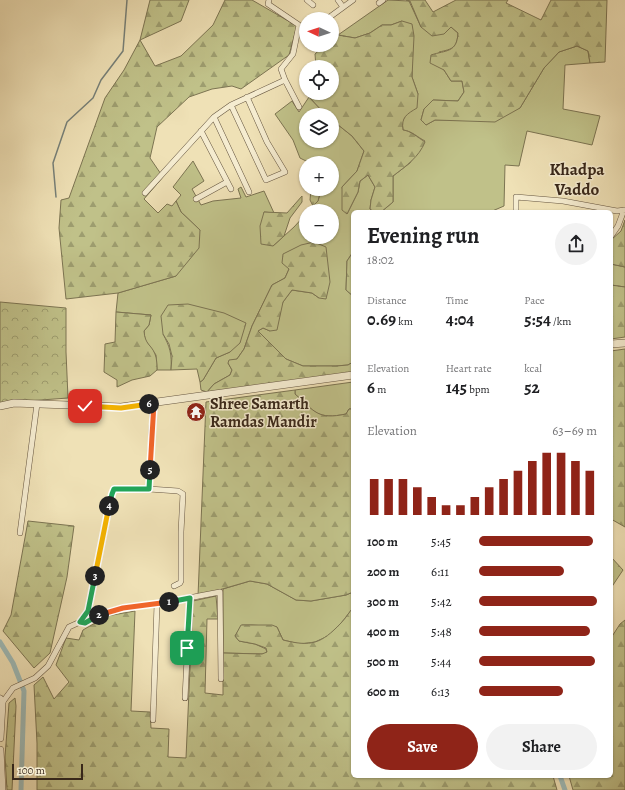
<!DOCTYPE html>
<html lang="en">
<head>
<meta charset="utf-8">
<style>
  :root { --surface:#fff; --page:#f2f2f2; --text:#202124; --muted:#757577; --accent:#8f2418 }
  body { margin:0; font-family:Alegreya,serif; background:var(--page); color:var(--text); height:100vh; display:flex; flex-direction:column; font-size:15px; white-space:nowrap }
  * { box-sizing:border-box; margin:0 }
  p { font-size:13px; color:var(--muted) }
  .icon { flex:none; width:22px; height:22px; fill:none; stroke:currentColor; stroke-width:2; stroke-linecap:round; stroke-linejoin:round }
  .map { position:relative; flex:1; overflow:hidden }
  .side { position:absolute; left:351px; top:210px; width:262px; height:568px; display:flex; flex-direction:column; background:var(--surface); border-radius:6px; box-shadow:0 1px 3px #0004 }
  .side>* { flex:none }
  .needle { width:26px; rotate:274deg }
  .controls { position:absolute; left:299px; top:12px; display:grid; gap:8px }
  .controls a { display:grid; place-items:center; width:40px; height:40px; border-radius:50%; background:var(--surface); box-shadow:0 1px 3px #0004; font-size:20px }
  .scale { position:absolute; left:12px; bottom:10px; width:71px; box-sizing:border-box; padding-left:4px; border:2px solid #39281a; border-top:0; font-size:11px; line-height:14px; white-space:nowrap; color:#39281a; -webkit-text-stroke:3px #f5ecd0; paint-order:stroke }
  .pin { position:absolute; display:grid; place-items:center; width:34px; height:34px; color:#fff; margin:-17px; border-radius:8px; box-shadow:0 2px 6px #0006 }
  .km { position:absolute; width:20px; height:20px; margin:-10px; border-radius:50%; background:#222; color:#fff; font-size:11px; line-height:20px; text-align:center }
  .round { display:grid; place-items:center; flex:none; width:42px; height:42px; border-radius:21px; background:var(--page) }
  .summary { display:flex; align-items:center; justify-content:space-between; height:68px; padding:0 16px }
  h1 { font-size:22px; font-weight:700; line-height:30px }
  .stats { display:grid; grid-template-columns:repeat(3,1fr); gap:6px; height:68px; padding:4px 16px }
  .stats div { display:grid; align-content:center }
  .stats b { font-size:17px; font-weight:700 }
  .stats small { font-size:11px; font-weight:400 }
  .stats p { font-size:11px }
  .chart { height:112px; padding:8px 16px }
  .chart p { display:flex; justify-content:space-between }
  .chart svg { width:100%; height:72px; margin-top:4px; stroke:var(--accent); stroke-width:6 }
  .button { display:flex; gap:8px; margin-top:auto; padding:8px 16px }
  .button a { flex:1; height:46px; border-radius:24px; background:var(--accent); color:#fff; font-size:16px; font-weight:700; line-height:46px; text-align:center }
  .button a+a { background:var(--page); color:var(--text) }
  ul { padding:0 16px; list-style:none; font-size:13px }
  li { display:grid; grid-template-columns:64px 48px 1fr; align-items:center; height:30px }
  li i { height:10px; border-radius:5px; background:var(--accent) }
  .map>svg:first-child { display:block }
  .grass { fill:#c0c189; stroke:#7c7452 }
  .forest { fill:url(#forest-firs); stroke:#7c7452 }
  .park { fill:url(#park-crowns); stroke:#7c7452 }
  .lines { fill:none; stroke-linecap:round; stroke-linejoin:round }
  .stream { stroke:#768079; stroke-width:1.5 }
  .canal { stroke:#9ebbb8; stroke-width:5 }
  .minor-casing { stroke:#665641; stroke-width:6 }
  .tertiary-casing { stroke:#665641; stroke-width:8 }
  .minor { stroke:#f5ecd0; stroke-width:5 }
  .tertiary { stroke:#f5ecd0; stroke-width:7 }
  .split-1-casing { stroke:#fff; stroke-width:8 }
  .split-2-casing { stroke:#fff; stroke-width:8 }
  .split-3-casing { stroke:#fff; stroke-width:8 }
  .split-4-casing { stroke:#fff; stroke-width:8 }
  .split-5-casing { stroke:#fff; stroke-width:8 }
  .split-6-casing { stroke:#fff; stroke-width:8 }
  .split-7-casing { stroke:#fff; stroke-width:8 }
  .split-1 { stroke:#22a559; stroke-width:5 }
  .split-2 { stroke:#f0652b; stroke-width:5 }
  .split-3 { stroke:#22a559; stroke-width:5 }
  .split-4 { stroke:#f5b400; stroke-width:5 }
  .split-5 { stroke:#22a559; stroke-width:5 }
  .split-6 { stroke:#f0652b; stroke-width:5 }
  .split-7 { stroke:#f5b400; stroke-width:5 }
  .labels { text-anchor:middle; stroke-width:3; stroke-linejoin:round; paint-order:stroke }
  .poi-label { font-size:16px; font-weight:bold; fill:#39281a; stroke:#f5ecd0; text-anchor:start }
  .neighbourhood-label { font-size:17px; font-weight:bold; fill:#39281a; stroke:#f5ecd0 }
</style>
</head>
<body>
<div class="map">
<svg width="625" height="790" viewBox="0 0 625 790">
  <defs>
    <pattern id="forest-firs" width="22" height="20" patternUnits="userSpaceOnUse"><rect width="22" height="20" fill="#c0c189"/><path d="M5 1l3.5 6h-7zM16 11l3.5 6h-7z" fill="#9d9d6f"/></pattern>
    <pattern id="park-crowns" width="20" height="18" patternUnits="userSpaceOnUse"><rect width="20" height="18" fill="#c0c189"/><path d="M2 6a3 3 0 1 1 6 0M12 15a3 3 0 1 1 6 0" fill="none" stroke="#9d9d6f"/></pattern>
  </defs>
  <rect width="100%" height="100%" fill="#efe1b6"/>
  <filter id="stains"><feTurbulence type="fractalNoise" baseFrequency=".005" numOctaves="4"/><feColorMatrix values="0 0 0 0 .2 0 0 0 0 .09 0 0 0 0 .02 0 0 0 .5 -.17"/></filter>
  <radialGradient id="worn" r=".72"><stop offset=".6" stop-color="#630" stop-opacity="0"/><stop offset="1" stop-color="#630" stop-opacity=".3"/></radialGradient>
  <path class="grass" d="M388,0l21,1 12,26h30l7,6c-1,15 -5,16 -19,19l5,18 7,11h11l2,11 -6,9 -25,-1 -9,9 -3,11 5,5 9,-5h25l60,-12 24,-40 15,-16 18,-6 11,5 2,12 -25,2 -2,44 37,7 -8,29 -65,-14 -8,35 -14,-1 -1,41 -14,6h-109l12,-10v-26l17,-13 15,-22c-8,-4 -13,-10 -22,-11l-1,-8 16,-28 -6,-17v-19l-10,-37 -11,4h-9l-12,8 -15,5 -17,-3z
    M309,97l17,18h-20v26h26v-21l20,16 12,15 -7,20 -15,16 5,27 11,-22 2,-11 8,-6 7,12 -4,13 -1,9 4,3h-21v40l-6,9 -1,29 7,6v66l-5,3 -12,1h-33l-17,-7 -28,-28 5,-3 7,3 13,-29 9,-12 20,3 7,5 -30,-29 -4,9 -13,7 -20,41 -8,23 -7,10 -9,4 4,7 -2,5 -16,9 -7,8 -6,-2 -1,-8 3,-2 13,-22 14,-6 -67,-18c7,13 9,20 8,36h-14l-1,-15 -11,-15 -1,-9 5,-6 2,-10 -35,-3 2,-19 58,-17 24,-46 -19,-18 -5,-11 5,-6 -8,-8 20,-26 11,20 -12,8 9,16 12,-4 28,-3 -3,-9 3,-2 5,10 18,-6 10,22 -10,-1 9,34 21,-19 12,-13v23h26v-26h-24l10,-10 3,-12h11v-26h-22l-10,-5 -7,-18 -18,-26 17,-13 7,11z
    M611,264l14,3v20l-14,-2z
    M353,382v27h-4l-3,5c-29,6 -31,-2 -51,-20v-4z
    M250,581l17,3 29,16 15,1 35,-6 7,-3v16l-11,14 -14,14 -13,6 -15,2 -17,-4 -6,-13 -25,-2h-10l-7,11 4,5 16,3 11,5 1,4 -5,1 -39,-1v-64z"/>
  <path class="forest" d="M150,0h39l-8,21 -41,19 15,26 26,-10 32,-31 12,-25h27l45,26 -8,29 -48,34 -9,-3 -20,3 -23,8 -32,30 -7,31 13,19 -19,22 14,14 9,-9 5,2 4,-5 5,11 19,18 -1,18 -23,28 -58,17 -52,6 -7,-71 2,-28 8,-2 36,-100 19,-28 16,-30z
    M406,0h19l8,12 23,-12h52l-2,3 35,17 10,-20h56l-2,62 -15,1 -2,-12 -11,-5 -18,6 -15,16 -24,40 -25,14 -60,-2 -9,5 -5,-5 3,-11 9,-9 25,1 6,-9 -2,-11h-11l-7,-11 -14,-7 1,-8c15,-5 26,-2 27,-22l-7,-6 -7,7 -12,2 -11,-9 -11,-26z
    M402,21l10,3 2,12 -2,41 6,17 -1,14c-10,6 -16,9 -14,22 8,1 14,7 22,12 -6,15 -19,24 -32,34v26l-12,10h-7l-4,-3 1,-9 4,-13 -7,-12 -8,6 -2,11 -11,22 -5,-4v-23l15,-16 7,-20 -12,-15 -20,-16v-5h-6l-17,-18 2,-4h21v-26h-16l-1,-13 10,-9h7v-5l6,-5 17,3 15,-5 12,-8h9z
    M311,189h10l-3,12 -5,5 -3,-6z
    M302,196v6l-12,16 -6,18 -11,10 -12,-2 -1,-18 4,-14 23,1z
    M625,220v47l-14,-3v-24l10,-9z
    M314,242l12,5 4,35 -4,17 -7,-1 -7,-5 -20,-3 -9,12 -6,28 -7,1 -7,-3 -5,3 28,28 17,7h33l12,-1 5,-3v11l-146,19 7,-8 16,-9 2,-5 -4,-7 1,-3 8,-1 7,-10 8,-23 20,-41 13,-7 4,-9 -7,-6 1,-9 18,-9z
    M353,252v44l-7,-6 1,-29z
    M611,285l14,2v50l-14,2z
    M188,304l36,9 22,10 -6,20 -10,9 -14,6 -13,22 -3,2 -3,-13 -26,1 1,-14 -3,-12 -6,-10 -2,-18 7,-11z
    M116,312l35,3 -2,10 -5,6c1,14 7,13 11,23 2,5 2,11 2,16l-7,6 -18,4 -15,7v-7l-13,-8 1,-28 10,-2z
    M625,349v178l-14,-8v-168z
    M295,390v4c20,18 23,26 51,20l3,-5h4v183l-7,3 -35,6 -15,-1 -29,-16 -17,-3 -52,15 8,-194z
    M28,521l46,5 -7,51 -17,76 -16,15 -31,-37 8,-16z
    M611,557l12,13 -12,18z
    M216,596l2,23h-11l-2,74 18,2v-42l39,1 5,-2 -1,-4 -11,-4 -16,-3 -4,-5 6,-11h31l5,2 6,13c28,7 38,4 58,-17 5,-5 8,-11 12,-15v168h200l4,14h-520v-47l-3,-58 9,-8 11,22 15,-17 -13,-17 10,-27 13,2 4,-10 24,-14 28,-5 -4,100 19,1 1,16 18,1 -1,28 18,1 7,-157z
    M625,620v170h-52l-4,-14h42v-138l9,-14z
    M15,698l1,8 -4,84h-5l-2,-33 4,-54z"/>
  <path class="park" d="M0,302l66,6v44l2,46 -68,5z"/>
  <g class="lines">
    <path class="stream" d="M56,197l-3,-34 14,-41 26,-24 8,-18 22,-29 4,-51"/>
    <path class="canal" d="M0,642l13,21 11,28 -3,99
      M560,776l5,14"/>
    <defs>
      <path id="minor" d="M269,0l-1,4 31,21 -6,29 -12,15 4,11 14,27
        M307,0l6,5
        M338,0l5,7
        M379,3l4,-3
        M327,19l26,-19
        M231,105l35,75 19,-8 -18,-30 -20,-45
        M214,117l35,75
        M201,131l30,58
        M145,193l69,-76 17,-12 54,-25
        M196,199l31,-17
        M516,212v-15l47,4 54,10 8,-1
        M611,236l7,-10 6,-16
        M149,489l29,2 5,3 -2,38v49l-1,2 -6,3
        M20,533l17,-129
        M80,622l5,1 16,-9 22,-6 34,-4 63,-12 1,87
        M185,698l5,-100
        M2,703l11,-15 22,-10 13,-12 21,-39 11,-5 8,-11 24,-117 2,-5h35l4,-86
        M153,720l4,-116"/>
      <path id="tertiary" d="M611,344l14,-1
        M0,406l14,-3 107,4 232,-32
        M0,699l2,4 -2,35
        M0,750l2,40"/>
    </defs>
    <use href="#minor" class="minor-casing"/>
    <use href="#tertiary" class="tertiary-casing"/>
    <use href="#minor" class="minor"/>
    <use href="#tertiary" class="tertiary"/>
  </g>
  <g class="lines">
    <defs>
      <path id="split-1" d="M169,602l21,-4 -3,50"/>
      <path id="split-2" d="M99,615l24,-7 46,-6"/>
      <path id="split-3" d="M95,576l-7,35 -8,11 5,1 14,-8"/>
      <path id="split-4" d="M95,576l14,-70"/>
      <path id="split-5" d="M109,506l3,-12 2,-5h35l1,-19"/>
      <path id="split-6" d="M149,404l5,-1 -4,67"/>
      <path id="split-7" d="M85,406l36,2 28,-4"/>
    </defs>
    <use href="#split-1" class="split-1-casing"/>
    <use href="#split-2" class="split-2-casing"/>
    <use href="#split-3" class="split-3-casing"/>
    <use href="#split-4" class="split-4-casing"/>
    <use href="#split-5" class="split-5-casing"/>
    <use href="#split-6" class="split-6-casing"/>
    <use href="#split-7" class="split-7-casing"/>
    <use href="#split-1" class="split-1"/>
    <use href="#split-2" class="split-2"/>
    <use href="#split-3" class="split-3"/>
    <use href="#split-4" class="split-4"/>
    <use href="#split-5" class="split-5"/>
    <use href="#split-6" class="split-6"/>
    <use href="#split-7" class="split-7"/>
  </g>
  <defs>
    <symbol id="temple-disc" viewBox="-11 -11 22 22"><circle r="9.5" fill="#8f2418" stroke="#f5ecd0"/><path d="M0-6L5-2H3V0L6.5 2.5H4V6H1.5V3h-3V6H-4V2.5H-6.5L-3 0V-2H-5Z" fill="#fff"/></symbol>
  </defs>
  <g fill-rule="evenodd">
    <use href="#temple-disc" x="185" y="401" width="22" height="22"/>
  </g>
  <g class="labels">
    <g class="poi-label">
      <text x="210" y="409">Shree Samarth<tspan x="210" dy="18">Ramdas Mandir</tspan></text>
    </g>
    <g class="neighbourhood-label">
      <text x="577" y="175">Khadpa<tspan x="577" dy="20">Vaddo</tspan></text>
    </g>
  </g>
  <rect width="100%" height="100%" filter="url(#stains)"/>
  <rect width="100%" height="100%" fill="url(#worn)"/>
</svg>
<div class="controls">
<a><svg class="needle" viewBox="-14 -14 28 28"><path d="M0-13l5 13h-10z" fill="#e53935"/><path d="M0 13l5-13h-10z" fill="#757577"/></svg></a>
<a><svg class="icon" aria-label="locate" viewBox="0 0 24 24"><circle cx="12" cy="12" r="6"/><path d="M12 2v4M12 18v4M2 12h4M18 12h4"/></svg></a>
<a><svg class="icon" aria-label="layers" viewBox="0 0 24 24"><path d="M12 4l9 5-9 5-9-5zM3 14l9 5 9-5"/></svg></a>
<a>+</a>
<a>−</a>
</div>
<div class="scale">100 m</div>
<div class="pin" style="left:187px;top:648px;background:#1e9e55"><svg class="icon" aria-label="arrive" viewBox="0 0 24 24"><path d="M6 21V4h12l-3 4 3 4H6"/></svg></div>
<div class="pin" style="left:85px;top:406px;background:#d93025"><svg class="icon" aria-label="check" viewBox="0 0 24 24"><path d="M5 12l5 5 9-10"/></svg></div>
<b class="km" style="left:169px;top:602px">1</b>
<b class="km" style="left:99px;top:615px">2</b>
<b class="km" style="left:95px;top:576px">3</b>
<b class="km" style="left:109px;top:506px">4</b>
<b class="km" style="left:150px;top:470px">5</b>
<b class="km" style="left:149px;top:404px">6</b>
<section class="side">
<div class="summary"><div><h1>Evening run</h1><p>18:02</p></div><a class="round"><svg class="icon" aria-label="share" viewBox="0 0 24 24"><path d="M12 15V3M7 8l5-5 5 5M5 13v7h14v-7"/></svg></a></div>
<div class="stats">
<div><p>Distance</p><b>0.69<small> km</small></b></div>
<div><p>Time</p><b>4:04</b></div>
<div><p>Pace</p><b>5:54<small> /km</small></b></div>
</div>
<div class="stats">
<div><p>Elevation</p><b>6<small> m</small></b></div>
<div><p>Heart rate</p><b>145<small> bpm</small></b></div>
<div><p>kcal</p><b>52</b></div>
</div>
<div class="chart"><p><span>Elevation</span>63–69 m</p>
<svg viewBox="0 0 160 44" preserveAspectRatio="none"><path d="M5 44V22M15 44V22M25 44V22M35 44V27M45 44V33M55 44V38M65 44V38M75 44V33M85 44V27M95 44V22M105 44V17M115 44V11M125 44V6M135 44V6M145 44V11M155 44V17"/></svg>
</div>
<ul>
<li><b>100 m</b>5:45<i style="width:97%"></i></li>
<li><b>200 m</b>6:11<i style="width:72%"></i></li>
<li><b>300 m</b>5:42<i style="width:100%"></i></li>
<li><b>400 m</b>5:48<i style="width:94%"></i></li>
<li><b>500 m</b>5:44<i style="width:98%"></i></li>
<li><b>600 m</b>6:13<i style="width:71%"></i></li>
</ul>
<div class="button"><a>Save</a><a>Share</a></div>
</section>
</div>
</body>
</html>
